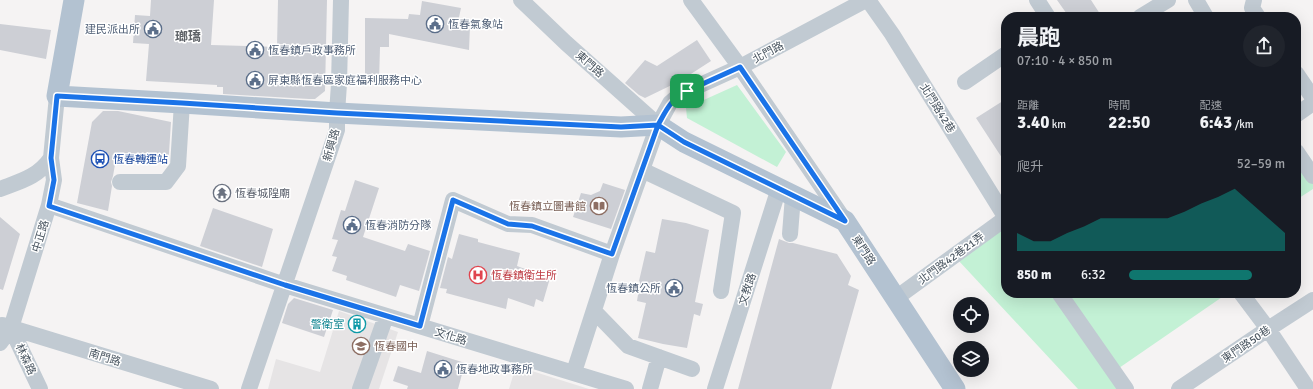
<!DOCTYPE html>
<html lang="zh-TW">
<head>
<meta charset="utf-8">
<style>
  :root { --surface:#171b24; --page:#20242c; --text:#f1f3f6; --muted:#9ea1a6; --accent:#0f766e }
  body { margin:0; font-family:Signika,"Noto Sans TC",sans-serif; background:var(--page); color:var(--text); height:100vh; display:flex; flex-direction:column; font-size:15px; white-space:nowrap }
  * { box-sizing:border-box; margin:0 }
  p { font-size:13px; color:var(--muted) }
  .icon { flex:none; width:22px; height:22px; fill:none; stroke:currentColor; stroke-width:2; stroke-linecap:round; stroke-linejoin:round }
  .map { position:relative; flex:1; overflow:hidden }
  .side { position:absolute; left:1001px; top:12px; width:300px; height:286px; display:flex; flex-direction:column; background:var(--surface); border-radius:16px; box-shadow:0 4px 16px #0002 }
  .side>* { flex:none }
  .fabs { position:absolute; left:953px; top:297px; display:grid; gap:8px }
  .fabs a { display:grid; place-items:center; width:36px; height:36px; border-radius:50%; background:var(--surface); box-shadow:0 4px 16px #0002; font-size:20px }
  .pin { position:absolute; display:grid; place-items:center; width:34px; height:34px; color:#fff; margin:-17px; border-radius:8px; box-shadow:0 2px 6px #0006 }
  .round { display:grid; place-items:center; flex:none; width:42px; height:42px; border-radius:21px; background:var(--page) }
  .overview { display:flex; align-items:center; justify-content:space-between; height:68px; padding:0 16px }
  h1 { font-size:22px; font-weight:700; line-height:30px }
  .stats { display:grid; grid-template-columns:repeat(3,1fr); gap:6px; height:68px; padding:4px 16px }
  .stats div { display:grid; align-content:center }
  .stats b { font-size:17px; font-weight:700 }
  .stats small { font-size:11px; font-weight:400 }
  .stats p { font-size:11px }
  .chart { height:112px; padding:8px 16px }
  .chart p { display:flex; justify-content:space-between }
  .chart svg { width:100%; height:72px; margin-top:4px; fill:var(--accent); opacity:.7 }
  ul { padding:0 16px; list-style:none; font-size:13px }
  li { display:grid; grid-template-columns:64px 48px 1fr; align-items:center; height:30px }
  li i { height:10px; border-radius:5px; background:var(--accent) }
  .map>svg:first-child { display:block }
  .education { fill:#e6e4e5 }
  .green { fill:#c3f1d5 }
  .building { fill:#cdcfd5 }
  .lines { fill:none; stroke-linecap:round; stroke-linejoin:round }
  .minor { stroke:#c1cad2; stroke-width:16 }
  .major { stroke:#b3c2d1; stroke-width:21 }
  .route-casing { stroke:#fff; stroke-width:8 }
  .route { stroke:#1a73e8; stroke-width:5 }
  .labels { text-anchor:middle; stroke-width:3; stroke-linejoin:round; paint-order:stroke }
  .service-label { font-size:11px; fill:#4e5e75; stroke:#fff; text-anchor:start }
  .street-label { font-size:11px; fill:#4a5661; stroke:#fff }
  .transit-label { font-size:11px; fill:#164399; stroke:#fff; text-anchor:start }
  .worship-label { font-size:11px; fill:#5b616d; stroke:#fff; text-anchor:start }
  .education-label { font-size:11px; fill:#785e54; stroke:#fff; text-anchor:end }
  .health-label { font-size:11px; fill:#be3a42; stroke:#fff; text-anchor:start }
  .culture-label { font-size:11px; fill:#0d838f; stroke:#fff; text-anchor:end }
  .quarter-label { font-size:13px; font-weight:bold; fill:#5f6368; stroke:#fff }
</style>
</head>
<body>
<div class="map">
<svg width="1313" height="389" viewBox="0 0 1313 389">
  <rect width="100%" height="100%" fill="#f5f3f3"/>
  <path class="education" d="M339,311l59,21 -19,57h-111l8,-30 44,13z
    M516,366l73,23h-80z"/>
  <path class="green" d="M737,85l49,67 -9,15 -90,-49 -1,-10z
    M1296,146l17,24v19l-17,11z
    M1006,227v66h222l-109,75 11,21h-52l-120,-129z"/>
  <path class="building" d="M151,0h63l-3,45 66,2 1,-47h49l-2,91 -10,8h-6l-86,-5v-7h-6v-2l-71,-4 3,-37 -16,-1 2,-28 15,1z
    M1057,0h34l11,17h-33z
    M422,1l39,7 -3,14 12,4 -1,24 -80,-16v13h-9l-1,35h-14v-64l43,1 1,-5 11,1z
    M0,24l51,6 -5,29 -46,-9z
    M697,40l14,21 -31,20 -35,17 -6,-3 -14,-12 20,-23 12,6z
    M1006,99v65l-30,-46z
    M103,111h15l53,11 -2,31 -2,12 -50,-12 -4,23 -2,6 1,4 -4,25 -31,-8 15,-81z
    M355,180l24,8 -16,49 42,14 3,-7 22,7 -11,40 -19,-6 -4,12 -50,-17 1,-4 -15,-5 5,-14 -5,-1 6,-16 -6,-1 9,-29 4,1z
    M603,183l22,7 -14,39 -38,-12 8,-24 10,2 9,-4z
    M213,208l60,21 -11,38 -62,-21z
    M0,217l20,17 -17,56 -3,-1z
    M662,219l24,4 23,7 -14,72 8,2 -3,12 -6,-2 -7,34 -24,-4 -25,-6 8,-35 -9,-2 3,-19 -1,-1 7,-30 9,2z
    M459,234l19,5v3l42,11 -3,13 33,12 -7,24 -7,-3 -2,8 -26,-9 -2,11 -60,-16 1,-4 -7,-1 8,-31 4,2z
    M779,239l10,4h4l44,11 14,22 -3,9 11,5 -28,99h-93z
    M294,298l39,12 -9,27 -42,-14 6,-19z
    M427,351l38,12 -7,26h-51l1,-3 -15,-5 5,-15 23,7z"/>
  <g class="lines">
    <path class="minor" d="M521,0l45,43 92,82
      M691,0l49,67 105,154
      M868,0l24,34 114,184
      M1037,0l11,17
      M1196,0l10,17
      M1254,0l-2,8 6,9
      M1140,17l28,-17
      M1296,73l17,25
      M965,82l41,-28
      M1296,115l17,-12
      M1296,151l17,25
      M642,170l91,43 -12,78
      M120,182h46l12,-16 4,-63
      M0,189c21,-8 38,-12 51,-31
      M49,205l236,80 341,104
      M790,234l3,-38
      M1059,293l67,96
      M1241,293l27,36 40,60
      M896,298l110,-80
      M594,311l34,35 64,23
      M2,325l209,64
      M420,326l33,-126 55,24 24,1 80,29
      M11,328l29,61
      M0,343l11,-15 38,-123 5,-25 -3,-22 6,-62
      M574,372l38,-118 46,-129 12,-22 8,-7 9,-5 53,-24 126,-67
      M249,389l88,-259v-17l2,-29 2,-84
      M360,389l26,-73
      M650,389l9,-32
      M715,389l64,-201
      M1179,389l89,-60 45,-29"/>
    <path class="major" d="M74,0l-17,96 125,7 155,10 284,14 37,-2 26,17 161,79 110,168"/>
  </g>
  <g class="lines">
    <defs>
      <path id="route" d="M687,91c-17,9 -20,18 -29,34l-37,2 -284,-14 -155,-10 -125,-7 -6,62 3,22 -5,26 236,79 135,41 33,-126 55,24 24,2 80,28 46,-129 26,17 161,79 -105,-154 -53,24"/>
    </defs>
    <use href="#route" class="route-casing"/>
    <use href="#route" class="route"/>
  </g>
  <defs>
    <symbol id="civic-ring" viewBox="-11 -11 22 22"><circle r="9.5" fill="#fff" stroke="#5c6f8a" stroke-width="1.5"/><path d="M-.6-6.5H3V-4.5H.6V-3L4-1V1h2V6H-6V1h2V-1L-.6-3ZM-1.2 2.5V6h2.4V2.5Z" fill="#5c6f8a"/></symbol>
    <symbol id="bus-ring" viewBox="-11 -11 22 22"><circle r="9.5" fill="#fff" stroke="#1a4fb4" stroke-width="1.5"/><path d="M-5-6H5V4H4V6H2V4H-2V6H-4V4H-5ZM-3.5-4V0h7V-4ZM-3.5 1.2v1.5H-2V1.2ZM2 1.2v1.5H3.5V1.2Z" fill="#1a4fb4"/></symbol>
    <symbol id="temple-ring" viewBox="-11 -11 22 22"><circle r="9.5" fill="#fff" stroke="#6b7280" stroke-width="1.5"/><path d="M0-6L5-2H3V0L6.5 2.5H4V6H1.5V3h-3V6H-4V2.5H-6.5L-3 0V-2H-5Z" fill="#6b7280"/></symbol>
    <symbol id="library-ring" viewBox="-11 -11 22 22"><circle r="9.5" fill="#fff" stroke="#8d6e63" stroke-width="1.5"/><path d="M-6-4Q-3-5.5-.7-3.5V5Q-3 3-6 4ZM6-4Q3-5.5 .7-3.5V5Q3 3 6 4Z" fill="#8d6e63"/></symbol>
    <symbol id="hospital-ring" viewBox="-11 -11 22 22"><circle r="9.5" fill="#fff" stroke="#e0444e" stroke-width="1.5"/><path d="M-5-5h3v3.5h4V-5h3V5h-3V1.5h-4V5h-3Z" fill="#e0444e"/></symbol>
    <symbol id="building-ring" viewBox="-11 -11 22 22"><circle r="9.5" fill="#fff" stroke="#0f9aa8" stroke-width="1.5"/><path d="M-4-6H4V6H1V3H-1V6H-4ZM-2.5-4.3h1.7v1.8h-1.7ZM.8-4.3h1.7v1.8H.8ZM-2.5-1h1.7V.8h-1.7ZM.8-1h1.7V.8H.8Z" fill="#0f9aa8"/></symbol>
    <symbol id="school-ring" viewBox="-11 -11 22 22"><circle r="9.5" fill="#fff" stroke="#8d6e63" stroke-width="1.5"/><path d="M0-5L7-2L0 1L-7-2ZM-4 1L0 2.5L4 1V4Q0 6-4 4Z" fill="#8d6e63"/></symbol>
  </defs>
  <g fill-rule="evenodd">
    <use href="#civic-ring" x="425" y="14" width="20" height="20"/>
    <use href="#civic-ring" x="143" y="19" width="20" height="20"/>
    <use href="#civic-ring" x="245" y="40" width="20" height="20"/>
    <use href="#civic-ring" x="245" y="70" width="20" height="20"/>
    <use href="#bus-ring" x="90" y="149" width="20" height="20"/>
    <use href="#temple-ring" x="212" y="183" width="20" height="20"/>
    <use href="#library-ring" x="589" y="196" width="20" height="20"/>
    <use href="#civic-ring" x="342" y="215" width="20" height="20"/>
    <use href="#hospital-ring" x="468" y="265" width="20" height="20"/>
    <use href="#civic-ring" x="664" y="278" width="20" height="20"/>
    <use href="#building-ring" x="347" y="314" width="20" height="20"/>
    <use href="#school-ring" x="351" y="336" width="20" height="20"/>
    <use href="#civic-ring" x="433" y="359" width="20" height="20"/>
  </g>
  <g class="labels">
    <g class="service-label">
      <text x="448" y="28">恆春氣象站</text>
      <text x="140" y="33" text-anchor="end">建民派出所</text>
      <text x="268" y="54">恆春鎮戶政事務所</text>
      <text x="268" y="84">屏東縣恆春區家庭福利服務中心</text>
      <text x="365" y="229">恆春消防分隊</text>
      <text x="661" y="292" text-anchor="end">恆春鎮公所</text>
      <text x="456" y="373">恆春地政事務所</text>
    </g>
    <g class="street-label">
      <text transform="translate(768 52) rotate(-28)" y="4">北門路</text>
      <text transform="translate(590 64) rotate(41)" y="4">東門路</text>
      <text transform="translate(938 108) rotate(58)" y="4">北門路42巷</text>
      <text transform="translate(331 145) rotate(-74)" y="4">新興路</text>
      <text transform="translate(40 236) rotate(-73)" y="4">中正路</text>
      <text transform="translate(864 250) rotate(57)" y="4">東門路</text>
      <text transform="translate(951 258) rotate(-36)" y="4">北門路42巷21弄</text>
      <text transform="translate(747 289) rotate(-72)" y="4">文教路</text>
      <text transform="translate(451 336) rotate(17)" y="4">文化路</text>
      <text transform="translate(1246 344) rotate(-34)" y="4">東門路50巷</text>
      <text transform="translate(105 357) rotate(17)" y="4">南門路</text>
      <text transform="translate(26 359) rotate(65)" y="4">林森路</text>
    </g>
    <g class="transit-label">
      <text x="113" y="163">恆春轉運站</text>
    </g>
    <g class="worship-label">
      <text x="235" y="197">恆春城隍廟</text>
    </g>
    <g class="education-label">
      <text x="586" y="210">恆春鎮立圖書館</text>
      <text x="374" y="350" text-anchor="start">恆春國中</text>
    </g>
    <g class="health-label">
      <text x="491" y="279">恆春鎮衛生所</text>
    </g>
    <g class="culture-label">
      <text x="344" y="328">警衛室</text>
    </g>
    <g class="quarter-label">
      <text x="188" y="41">瑯𤩝</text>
    </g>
  </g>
</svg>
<div class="fabs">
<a><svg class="icon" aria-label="locate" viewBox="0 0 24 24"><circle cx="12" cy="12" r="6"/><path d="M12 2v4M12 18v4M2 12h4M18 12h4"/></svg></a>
<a><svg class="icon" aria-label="layers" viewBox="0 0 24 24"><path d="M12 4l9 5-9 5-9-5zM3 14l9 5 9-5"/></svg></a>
</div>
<div class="pin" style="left:687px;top:91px;background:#1e9e55"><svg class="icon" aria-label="arrive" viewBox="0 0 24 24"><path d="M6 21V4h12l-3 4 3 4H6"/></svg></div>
<section class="side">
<div class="overview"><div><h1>晨跑</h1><p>07:10 · 4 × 850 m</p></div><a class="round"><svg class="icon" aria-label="share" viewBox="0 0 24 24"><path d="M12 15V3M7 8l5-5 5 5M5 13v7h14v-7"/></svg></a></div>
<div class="stats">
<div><p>距離</p><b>3.40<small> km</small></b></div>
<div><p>時間</p><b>22:50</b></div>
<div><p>配速</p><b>6:43<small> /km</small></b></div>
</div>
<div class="chart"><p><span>爬升</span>52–59 m</p>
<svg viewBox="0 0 160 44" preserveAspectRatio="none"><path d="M0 44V33L10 38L20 38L30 33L40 29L50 24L60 24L70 24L80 24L90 24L100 20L110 15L120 11L130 6L140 15L150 24L160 33V44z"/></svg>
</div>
<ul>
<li><b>850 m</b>6:32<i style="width:79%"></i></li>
</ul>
</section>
</div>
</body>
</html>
